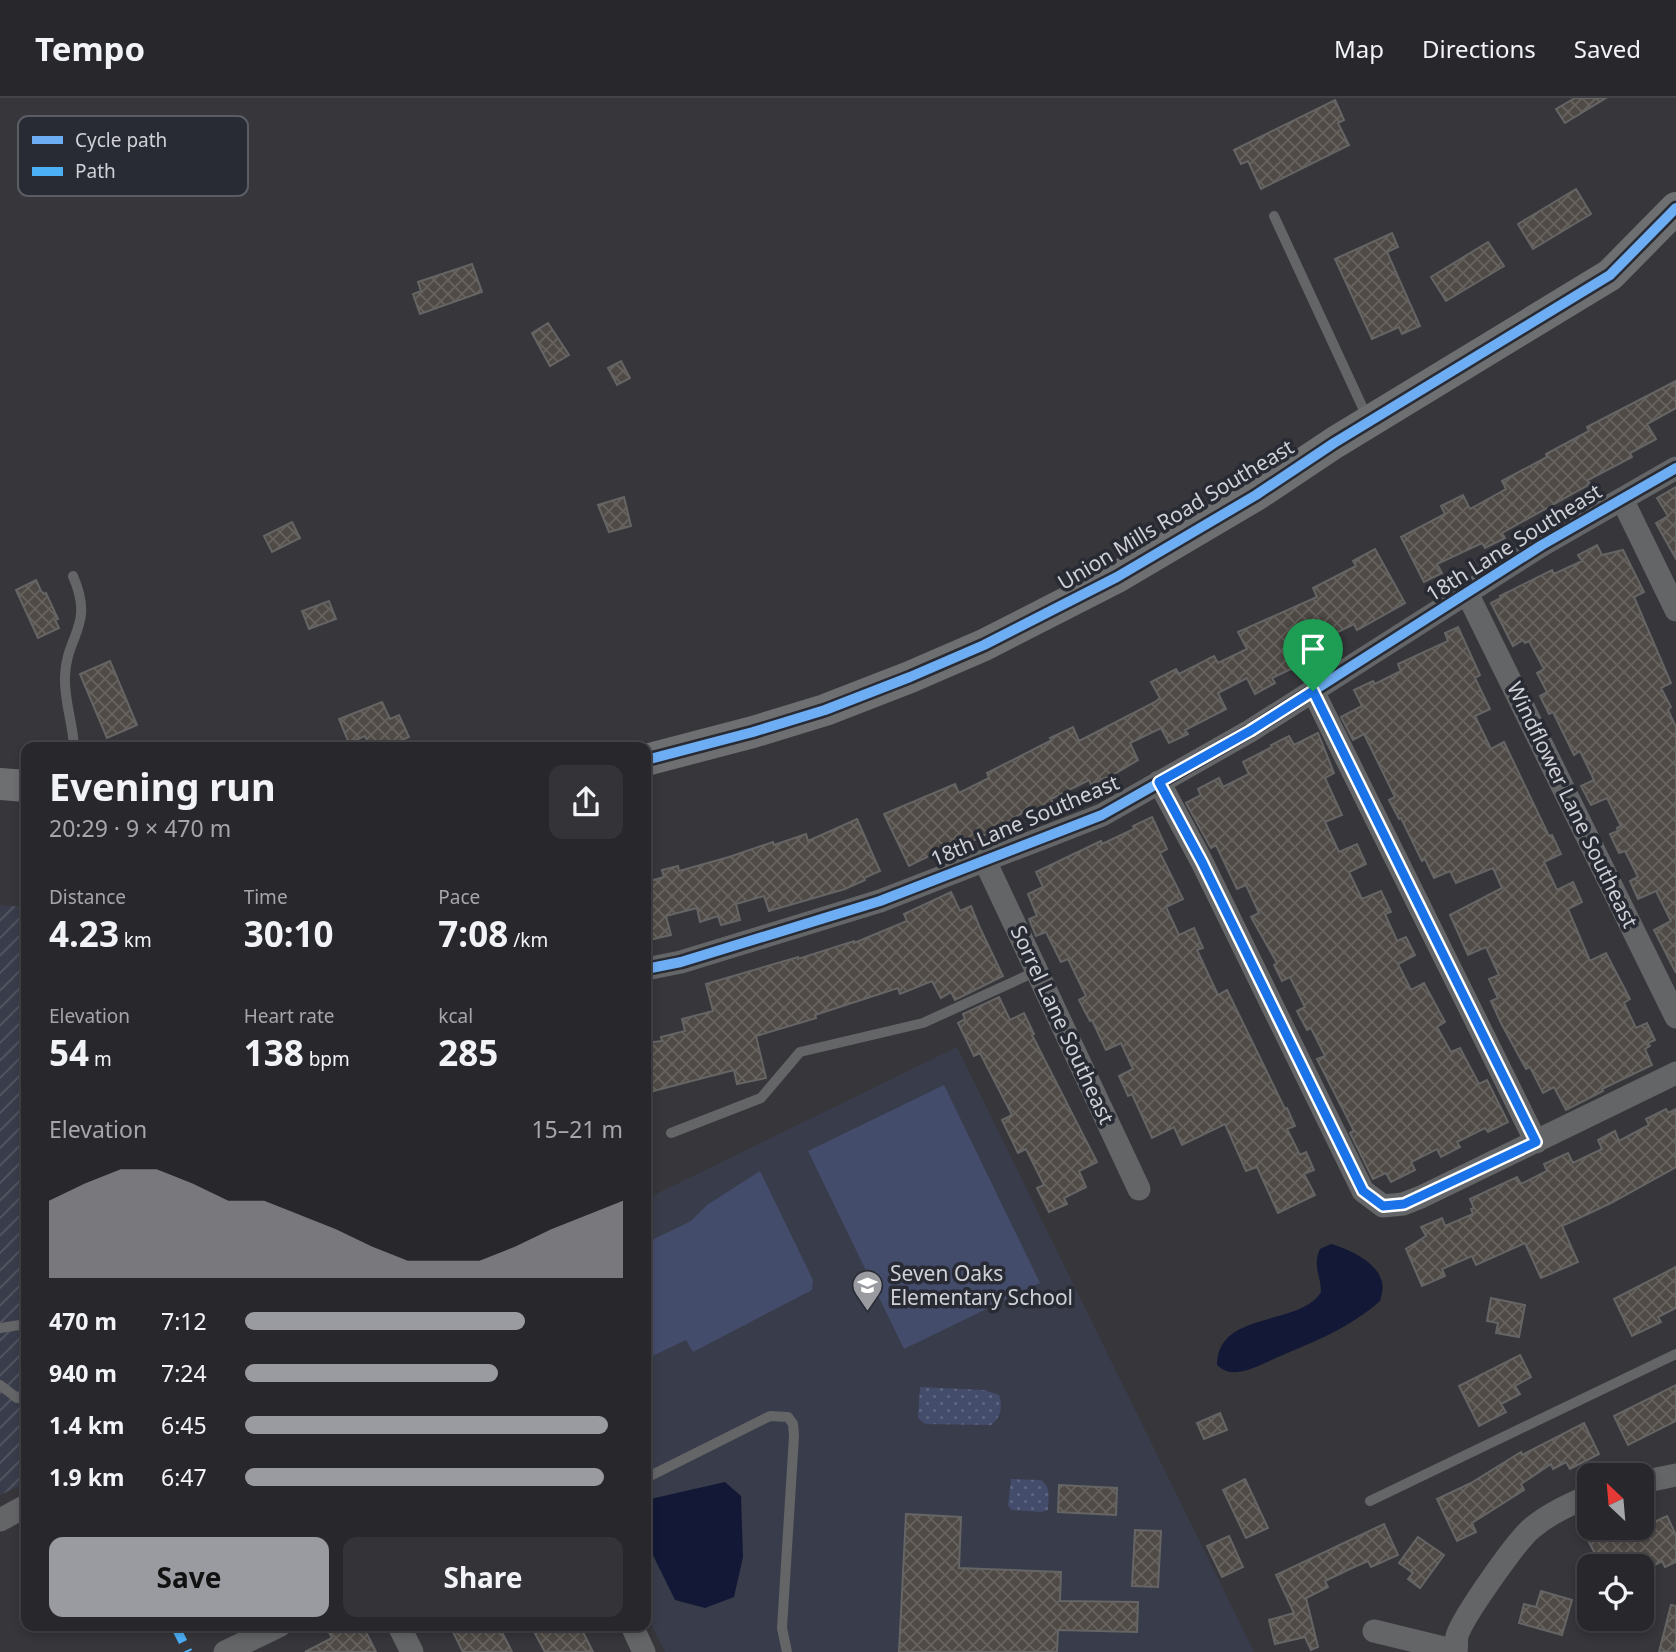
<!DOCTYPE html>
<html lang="en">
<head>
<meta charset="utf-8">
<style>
  :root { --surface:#28282c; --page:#343438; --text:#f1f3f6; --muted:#a5a6a9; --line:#444448; --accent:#9a9ba0 }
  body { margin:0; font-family:"Noto Sans",sans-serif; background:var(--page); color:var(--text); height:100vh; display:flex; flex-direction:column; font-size:26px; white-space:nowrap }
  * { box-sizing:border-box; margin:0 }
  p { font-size:23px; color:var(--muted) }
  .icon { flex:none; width:38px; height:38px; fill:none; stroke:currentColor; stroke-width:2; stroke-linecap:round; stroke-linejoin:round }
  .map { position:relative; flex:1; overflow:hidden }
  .details { position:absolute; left:21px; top:644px; width:630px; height:889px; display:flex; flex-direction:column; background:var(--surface); border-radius:14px; box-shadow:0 4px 10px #0003,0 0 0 2px var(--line) }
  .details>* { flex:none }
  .needle { width:46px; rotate:334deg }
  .buttons { position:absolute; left:1577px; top:1365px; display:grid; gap:14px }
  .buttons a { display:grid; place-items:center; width:77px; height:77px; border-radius:14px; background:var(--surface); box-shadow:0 4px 10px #0003,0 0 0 2px var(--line); font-size:35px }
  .pin { position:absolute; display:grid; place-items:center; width:60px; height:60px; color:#fff; margin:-72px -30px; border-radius:50% 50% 50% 0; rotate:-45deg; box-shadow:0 0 7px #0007 }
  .pin .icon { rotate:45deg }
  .round { display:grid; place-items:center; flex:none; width:74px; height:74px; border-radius:14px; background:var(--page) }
  .headline { display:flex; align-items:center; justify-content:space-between; height:119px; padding:0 28px }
  h1 { font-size:38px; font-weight:700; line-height:52px }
  .metrics { display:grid; grid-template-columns:repeat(3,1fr); gap:10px; height:119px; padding:7px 28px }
  .metrics div { display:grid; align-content:center }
  .metrics b { font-size:35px; font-weight:700 }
  .metrics small { font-size:19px; font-weight:400 }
  .metrics p { font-size:19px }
  .chart { height:196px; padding:14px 28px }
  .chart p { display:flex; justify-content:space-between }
  .chart svg { width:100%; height:126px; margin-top:7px; fill:var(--accent); opacity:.7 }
  .cta { display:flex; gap:14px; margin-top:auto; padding:14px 28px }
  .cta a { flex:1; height:80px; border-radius:14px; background:var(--accent); color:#111; font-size:28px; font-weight:700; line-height:80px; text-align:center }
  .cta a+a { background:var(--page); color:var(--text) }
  ul { padding:0 28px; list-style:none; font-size:23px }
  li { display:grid; grid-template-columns:112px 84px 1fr; align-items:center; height:52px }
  li i { height:18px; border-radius:9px; background:var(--accent) }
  header { display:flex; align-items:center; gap:42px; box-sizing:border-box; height:98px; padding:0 35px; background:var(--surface); border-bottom:2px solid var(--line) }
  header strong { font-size:33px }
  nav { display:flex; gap:38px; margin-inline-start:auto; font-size:24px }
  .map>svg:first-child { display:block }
  .built { fill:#393c4a }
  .industrial { fill:url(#industrial-furrows) }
  .grass { fill:#444c6b }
  .park { fill:url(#park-dots) }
  .water { fill:#131836 }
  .building { fill:url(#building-cross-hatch); stroke:#666565; stroke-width:2 }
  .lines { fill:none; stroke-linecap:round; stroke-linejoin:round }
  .lane { stroke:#646566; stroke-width:10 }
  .street { stroke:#646566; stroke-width:23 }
  .secondary { stroke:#6e6f71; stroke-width:32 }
  .quiet { stroke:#4cb0f7; stroke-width:9; stroke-dasharray:18 9; stroke-linecap:butt }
  .cycleway-casing { stroke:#292b34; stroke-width:15 }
  .cycleway { stroke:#6dadf4; stroke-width:10 }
  .route-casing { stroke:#fff; stroke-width:14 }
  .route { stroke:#1a73e8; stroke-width:9 }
  .labels { text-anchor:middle; stroke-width:7; stroke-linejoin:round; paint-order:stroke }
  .street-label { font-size:21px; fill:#d0d1d7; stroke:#292b34 }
  .poi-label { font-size:21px; fill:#d0d1d7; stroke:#292b34; text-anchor:start }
  .key { fill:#292b34; stroke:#5b5d65; stroke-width:2 }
  .key-label { font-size:19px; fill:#d0d1d7 }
</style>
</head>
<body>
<header>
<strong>Tempo</strong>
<nav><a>Map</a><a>Directions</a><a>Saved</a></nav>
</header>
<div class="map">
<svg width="1676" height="1554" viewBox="0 0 1676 1554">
  <defs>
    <pattern id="industrial-furrows" width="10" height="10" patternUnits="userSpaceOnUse" patternTransform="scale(1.75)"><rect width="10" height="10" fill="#393c4a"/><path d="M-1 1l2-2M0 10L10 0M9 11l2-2" fill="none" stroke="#555763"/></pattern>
    <pattern id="park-dots" width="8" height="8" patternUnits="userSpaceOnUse" patternTransform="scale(1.75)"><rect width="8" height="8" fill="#444c6b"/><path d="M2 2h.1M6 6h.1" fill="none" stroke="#5e657f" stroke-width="1.8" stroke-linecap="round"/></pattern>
    <pattern id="building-cross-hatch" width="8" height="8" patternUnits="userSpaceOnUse" patternTransform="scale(1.75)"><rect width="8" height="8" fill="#4f4a45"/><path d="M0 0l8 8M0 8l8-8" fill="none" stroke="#67635f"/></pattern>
  </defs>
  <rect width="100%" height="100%" fill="#36363b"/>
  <path class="built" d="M957,949l297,605h-589l-19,-38v-415z"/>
  <path class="industrial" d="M0,807l26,2v576l-26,12z"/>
  <path class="grass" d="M944,987l96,198 -136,66 -96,-198z
    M760,1073l53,109 -1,10 -119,62 -7,-12 -40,19v-116l45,-22 16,-16z"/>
  <path class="park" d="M920,1289l64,3 15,5c4,12 2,22 -8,30l-66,-1 -7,-6z
    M1011,1381l30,1c11,8 7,19 7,30l-7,2 -30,-2 -3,-5z"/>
  <path class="water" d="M1331,1146c17,5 44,17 50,35 3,7 1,15 -1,22 -29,26 -66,41 -102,56 -12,5 -28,14 -41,15 -9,1 -14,-2 -20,-7 0,-55 83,-38 104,-73 0,-17 -9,-26 -1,-43z
    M725,1384l16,14 2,61 -9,40 -29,11 -30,-8 -29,-59v-41z"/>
  <path class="building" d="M1575,0h31l-41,25 -9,-14z
    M1335,2l9,20 -6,3 11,22 -88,44 -13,-28 -7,3 -7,-14z
    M1576,91l15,25 -58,35 -15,-25z
    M1392,135l6,14 -11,5 33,74 -18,8 -3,-7 -27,12 -37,-80z
    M1488,144l16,24 -58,35 -15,-24z
    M472,166l10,28 -62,22 -7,-20 8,-3 -3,-9z
    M548,225l21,32 -19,11 -18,-33z
    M621,263l9,17 -13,7 -9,-17z
    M1676,283v27l-29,16 9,15 -26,14 2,4 -44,23 2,4 -88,49 3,5 -20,10 -3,-5 -45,21 5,9 -18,9 -23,-45 44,-23 -4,-8 22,-11 7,14 36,-20 -4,-8 45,-24 -1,-3 43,-23 -2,-4z
    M1676,389v72l-20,-36 12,-7 -11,-18z
    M624,399l7,29 -22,6 -11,-27z
    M292,424l8,16 -28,14 -8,-16z
    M1597,447l5,10 21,-5 21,42 -10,5 37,86 -10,5 10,19 -3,3 8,17v246l-22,-43 17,-9 -15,-30 -18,8 -8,-18 8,-4 -13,-26 -6,2 -9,-19 8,-3 -1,-3 4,-2 -14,-28 -16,7 -10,-19 13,-6 -14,-29 -6,4 -21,-43 -4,2 -9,-18 7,-4 -10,-19 7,-4 -15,-28 -4,2 -2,-3 -10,6 -22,-43 10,-5 -1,-2 52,-26 2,4 28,-13 -4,-6z
    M1375,451l30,54 -48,27 -3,-6 -18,9 -2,-3 -27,13 7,15 -42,20 3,5 -20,11 -8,-16 -29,15 8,16 -41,21 3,4 -19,9 -8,-15 -31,15 8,17 -22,13 -25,12 -2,-5 -38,19 3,6 -20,10 -3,-7 -52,30 -42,19 -2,-4 -26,13 -25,-52 71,-30 4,9 30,-15 -2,-5 65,-33 -2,-2 23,-11 6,14 76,-39 5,-4 -9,-16 25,-13 3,5 35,-18 4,7 29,-14 -9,-17 79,-35 -4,-9 43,-22 -3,-5z
    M36,482l5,11 3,3 2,-1 12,26 -3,1 4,8 -21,10 -22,-48z
    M329,503l7,18 -27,10 -7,-18z
    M1458,529l22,48 -5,3 15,31 -15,7 16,33 13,-7 45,94 3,-1 9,19 -17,8 13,28 16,-8 9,20 -14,7 22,52 16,-8 24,46 -6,4 12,25 11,-5 8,17 -7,3 2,3 -5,3 7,16 -50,24 1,2 -37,19 -12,-23 -11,6 -13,-26 -4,2 -25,-46 -10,-22 7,-3 -9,-19 10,-4 -13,-28 -18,8 -18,-40 52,-27 -9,-20 -37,15 -6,-12 -16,7 -9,-19 -3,2 -21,-43 -2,1 -10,-19 6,-3 -31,-63 -11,6 -12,-23 21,-11 -8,-16 19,-9 2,3 26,-13 -3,-7 50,-23 -3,-8z
    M110,563l27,64 -30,13 -27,-64z
    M382,604l8,17 9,-4 10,22 -24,10h-15l-5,-11 -16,7 -10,-24z
    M1318,635l16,40 -9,5 17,37 -17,7 14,30 18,-8 9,20 -17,8 13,27 19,-8 10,21 -6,2 12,27 9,-4 9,18 -17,9 13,26 13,-7 21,39 -8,5 14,25 9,-4 19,36 8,-4 21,42 -20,10 -3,-4 -28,14 3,5 -19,10 -4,-8 -26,13 4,8 -24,12 -5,-9 -13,6 -23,-46 4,-2 -37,-72 8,-3 -14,-28 -4,2 -10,-19 8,-4 -15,-30 -8,4 -8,-16 3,-2 -26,-46 8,-4 -13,-28 -9,4 -21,-44 -5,3 -25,-45 15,-8 -3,-6 21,-11 4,9 26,-13 -6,-12 29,-15 -1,-2 18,-9 5,9z
    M1152,719l15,32 -7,4 23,46 -17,8 13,28 15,-7 9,20 -6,2 21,45 9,-5 58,119 2,-1 8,18 -8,3 13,26 6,-3 8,18 -10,4 11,21 -37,18 -21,-46 -11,4 -21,-47 -43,21 -8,-18 -22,11 -20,-44 -4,2 -9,-20 14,-7 -12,-26 -15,7 -14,-30 -2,1 -11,-21 7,-4 -18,-37 -7,3 -15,-30 -10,4 -7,-17 8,-3 -9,-22 15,-7 -7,-15 65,-31 1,3 32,-15 -1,-3z
    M857,721l23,52 -16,7 1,2 -20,9 -76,22 -5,-15 -28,8 4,16 -19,5 -3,-9 -18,6 -3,-14 -31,8 5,19 -22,5 -3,-14v-44l18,-5 -2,-7 16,-4 1,5 50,-14 44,-15 1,3 32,-11 2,7z
    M951,794l9,19 11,-5 9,22 23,48 -48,24 -4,-8 -10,6 -9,-17 -32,13 -2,-6 -83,27 1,3 -60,18 10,42 -29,6 -3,-14 -88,23v-50l16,-2 -1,-4 24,-6 -3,-12 31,-8 -7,-27 92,-27v2l56,-18v2l53,-22 -3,-7z
    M999,899l11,23 14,-7 10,21 -2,1 65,127 -18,9 7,16 -22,11 3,6 -18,8 -12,-24 7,-3 -18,-36 -8,4 -16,-33 10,-5 -32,-62 -6,3 -16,-33 7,-4 -2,-5z
    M1666,1011l2,4 8,-4v58l-65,36 -49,23 16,36 -37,16 -16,-35 -49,22 -4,-9 -30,13 3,7 -23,10 -16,-37 20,-13 -5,-9 21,-9 3,8 28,-12 -2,-5 3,-1 -4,-9 47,-22 4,7 26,-13 -3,-7 24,-11 5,10 29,-14 -4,-9 17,-9 4,10 30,-16 -3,-6z
    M1676,1169v41l-18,9 3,5 -29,14 -18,-37z
    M1491,1200l34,7 -6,32 -23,-4 2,-10 -11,-2z
    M1520,1257l11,22 -16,9 5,8 -19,10 5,8 -27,14 -20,-40z
    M1676,1287v36l-48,24 -14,-29z
    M1220,1315l7,17 -23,9 -7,-16z
    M1584,1325l15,31 -29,15 -4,-7 -13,7 -2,-5 -30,20 3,6 -52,33 4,9 -19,9 -20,-42 34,-16 50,-31 1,3z
    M1245,1381l23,49 -22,10 -23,-48z
    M1059,1387l58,3 -1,27 -58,-3z
    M906,1416l55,3 -2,51 102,4 -1,29 78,1 -1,30 -79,-2 -1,22h-158z
    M1667,1418l9,19v27l-11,5 -3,-6 -20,11v-6h-40l-21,-38h47l2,5z
    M1384,1426l14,31 -27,12 -3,-6 -16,7 -27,13 3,6 -22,11 12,49 -7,3 -6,-13 -30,7 -6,-24 25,-7 -18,-38z
    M1135,1432l26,1 -3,56 -26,-1z
    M1229,1438l14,31 -21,10 -15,-31z
    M1418,1439l26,18 -24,33 -12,-9 5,-6 -14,-10z
    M1541,1493l31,9 -10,35 -43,-12 5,-19 12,3z
    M1671,1507l5,1v46h-17z
    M343,1528h20l13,26h-71l27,-14 -3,-6z
    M450,1528h49l13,26h-49z
    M531,1528h49l13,26h-48z"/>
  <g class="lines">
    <path class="lane" d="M1274,118l94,203
      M73,478c22,51 -7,58 -8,101 -1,24 8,46 9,70
      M671,1035l90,-35 39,-46 123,-29 114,-52
      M0,1230l26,-4
      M0,1287l17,13h9
      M646,1380l124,-62 18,1 5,7 1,12 -12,192 5,24
      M1370,1403l306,-147"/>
    <path class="street" d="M1622,401l54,111
      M1467,495l209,424
      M1313,593l223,451
      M1159,684l43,80 161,329 20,15 20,-2 18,-7 255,-124
      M985,763l154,328
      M646,871l35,-7 199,-61 222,-86 148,-84 292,-186 134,-77
      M1642,1384l34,-7
      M0,1422l26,-14
      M399,1528l13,26
      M632,1528l12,26
      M1374,1533l82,20
      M225,1554l54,-26
      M1456,1554c1,-5 0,-12 1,-16 5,-18 60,-96 75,-108 16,-14 37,-23 57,-32"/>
    <path class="secondary" d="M646,662l107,-28 72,-22 85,-33 74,-32 133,-68 139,-82 78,-52 276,-168 66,-67
      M0,686l26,2"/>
    <path class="quiet" d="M175,1528l13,26"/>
    <defs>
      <path id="cycleway" d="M646,662l107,-28 72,-22 85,-33 74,-32 133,-68 139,-82 78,-52 276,-168 66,-67
        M646,871l35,-7 199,-61 222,-86 148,-84 292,-186 134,-77"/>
    </defs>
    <use href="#cycleway" class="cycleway-casing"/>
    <use href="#cycleway" class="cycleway"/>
  </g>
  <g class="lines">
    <defs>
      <path id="route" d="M1313,593l223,451 -132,62 -21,2 -20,-15 -161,-329 -43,-80 91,-51z"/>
    </defs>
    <use href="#route" class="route-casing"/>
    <use href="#route" class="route"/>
  </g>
  <defs>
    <symbol id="school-pin" viewBox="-11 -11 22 30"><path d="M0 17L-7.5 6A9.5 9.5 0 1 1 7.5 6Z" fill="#9a9ba0" stroke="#292b34"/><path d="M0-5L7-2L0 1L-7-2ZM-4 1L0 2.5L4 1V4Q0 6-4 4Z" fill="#fff"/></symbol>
  </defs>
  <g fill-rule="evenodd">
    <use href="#school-pin" x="850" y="1170" width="35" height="47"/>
  </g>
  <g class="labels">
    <g class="street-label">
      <text transform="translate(1176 417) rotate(-31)" y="7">Union Mills Road Southeast</text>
      <text transform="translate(1514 445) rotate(-32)" y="7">18th Lane Southeast</text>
      <text transform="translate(1572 707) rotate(64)" y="7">Windflower Lane Southeast</text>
      <text transform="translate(1025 723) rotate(-23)" y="7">18th Lane Southeast</text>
      <text transform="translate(1062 927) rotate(65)" y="7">Sorrel Lane Southeast</text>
    </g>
    <g class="poi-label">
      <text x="890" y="1183">Seven Oaks<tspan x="890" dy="24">Elementary School</tspan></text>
    </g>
  </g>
  <rect x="18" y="18" width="230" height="80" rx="10" class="key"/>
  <rect x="32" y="38" width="31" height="8" fill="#6dadf4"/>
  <rect x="32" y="69" width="31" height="9" fill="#4cb0f7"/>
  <g class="key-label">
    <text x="75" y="49">Cycle path</text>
    <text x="75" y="80">Path</text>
  </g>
</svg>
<div class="buttons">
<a><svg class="needle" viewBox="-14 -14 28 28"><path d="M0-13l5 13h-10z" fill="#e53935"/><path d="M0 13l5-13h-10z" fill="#a5a6a9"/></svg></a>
<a><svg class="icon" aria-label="locate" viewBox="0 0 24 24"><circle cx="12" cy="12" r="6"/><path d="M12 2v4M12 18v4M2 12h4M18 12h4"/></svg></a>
</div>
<div class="pin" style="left:1313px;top:593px;background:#1e9e55"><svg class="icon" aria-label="arrive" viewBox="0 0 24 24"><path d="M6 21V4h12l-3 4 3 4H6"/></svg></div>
<section class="details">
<div class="headline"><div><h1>Evening run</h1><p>20:29 · 9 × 470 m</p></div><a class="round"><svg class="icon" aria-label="share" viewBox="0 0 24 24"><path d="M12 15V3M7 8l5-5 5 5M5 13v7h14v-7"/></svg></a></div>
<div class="metrics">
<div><p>Distance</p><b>4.23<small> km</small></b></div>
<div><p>Time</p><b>30:10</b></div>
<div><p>Pace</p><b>7:08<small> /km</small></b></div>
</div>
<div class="metrics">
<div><p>Elevation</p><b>54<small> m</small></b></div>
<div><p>Heart rate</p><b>138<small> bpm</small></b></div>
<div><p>kcal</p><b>285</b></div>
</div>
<div class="chart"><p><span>Elevation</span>15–21 m</p>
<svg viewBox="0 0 160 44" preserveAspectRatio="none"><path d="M0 44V17L10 11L20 6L30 6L40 11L50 17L60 17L70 22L80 27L90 33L100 38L110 38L120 38L130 33L140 27L150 22L160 17V44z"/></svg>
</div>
<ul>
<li><b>470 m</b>7:12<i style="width:74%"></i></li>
<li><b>940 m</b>7:24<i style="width:67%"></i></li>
<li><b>1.4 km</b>6:45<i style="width:96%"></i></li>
<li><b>1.9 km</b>6:47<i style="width:95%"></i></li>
</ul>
<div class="cta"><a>Save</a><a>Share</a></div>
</section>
</div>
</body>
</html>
